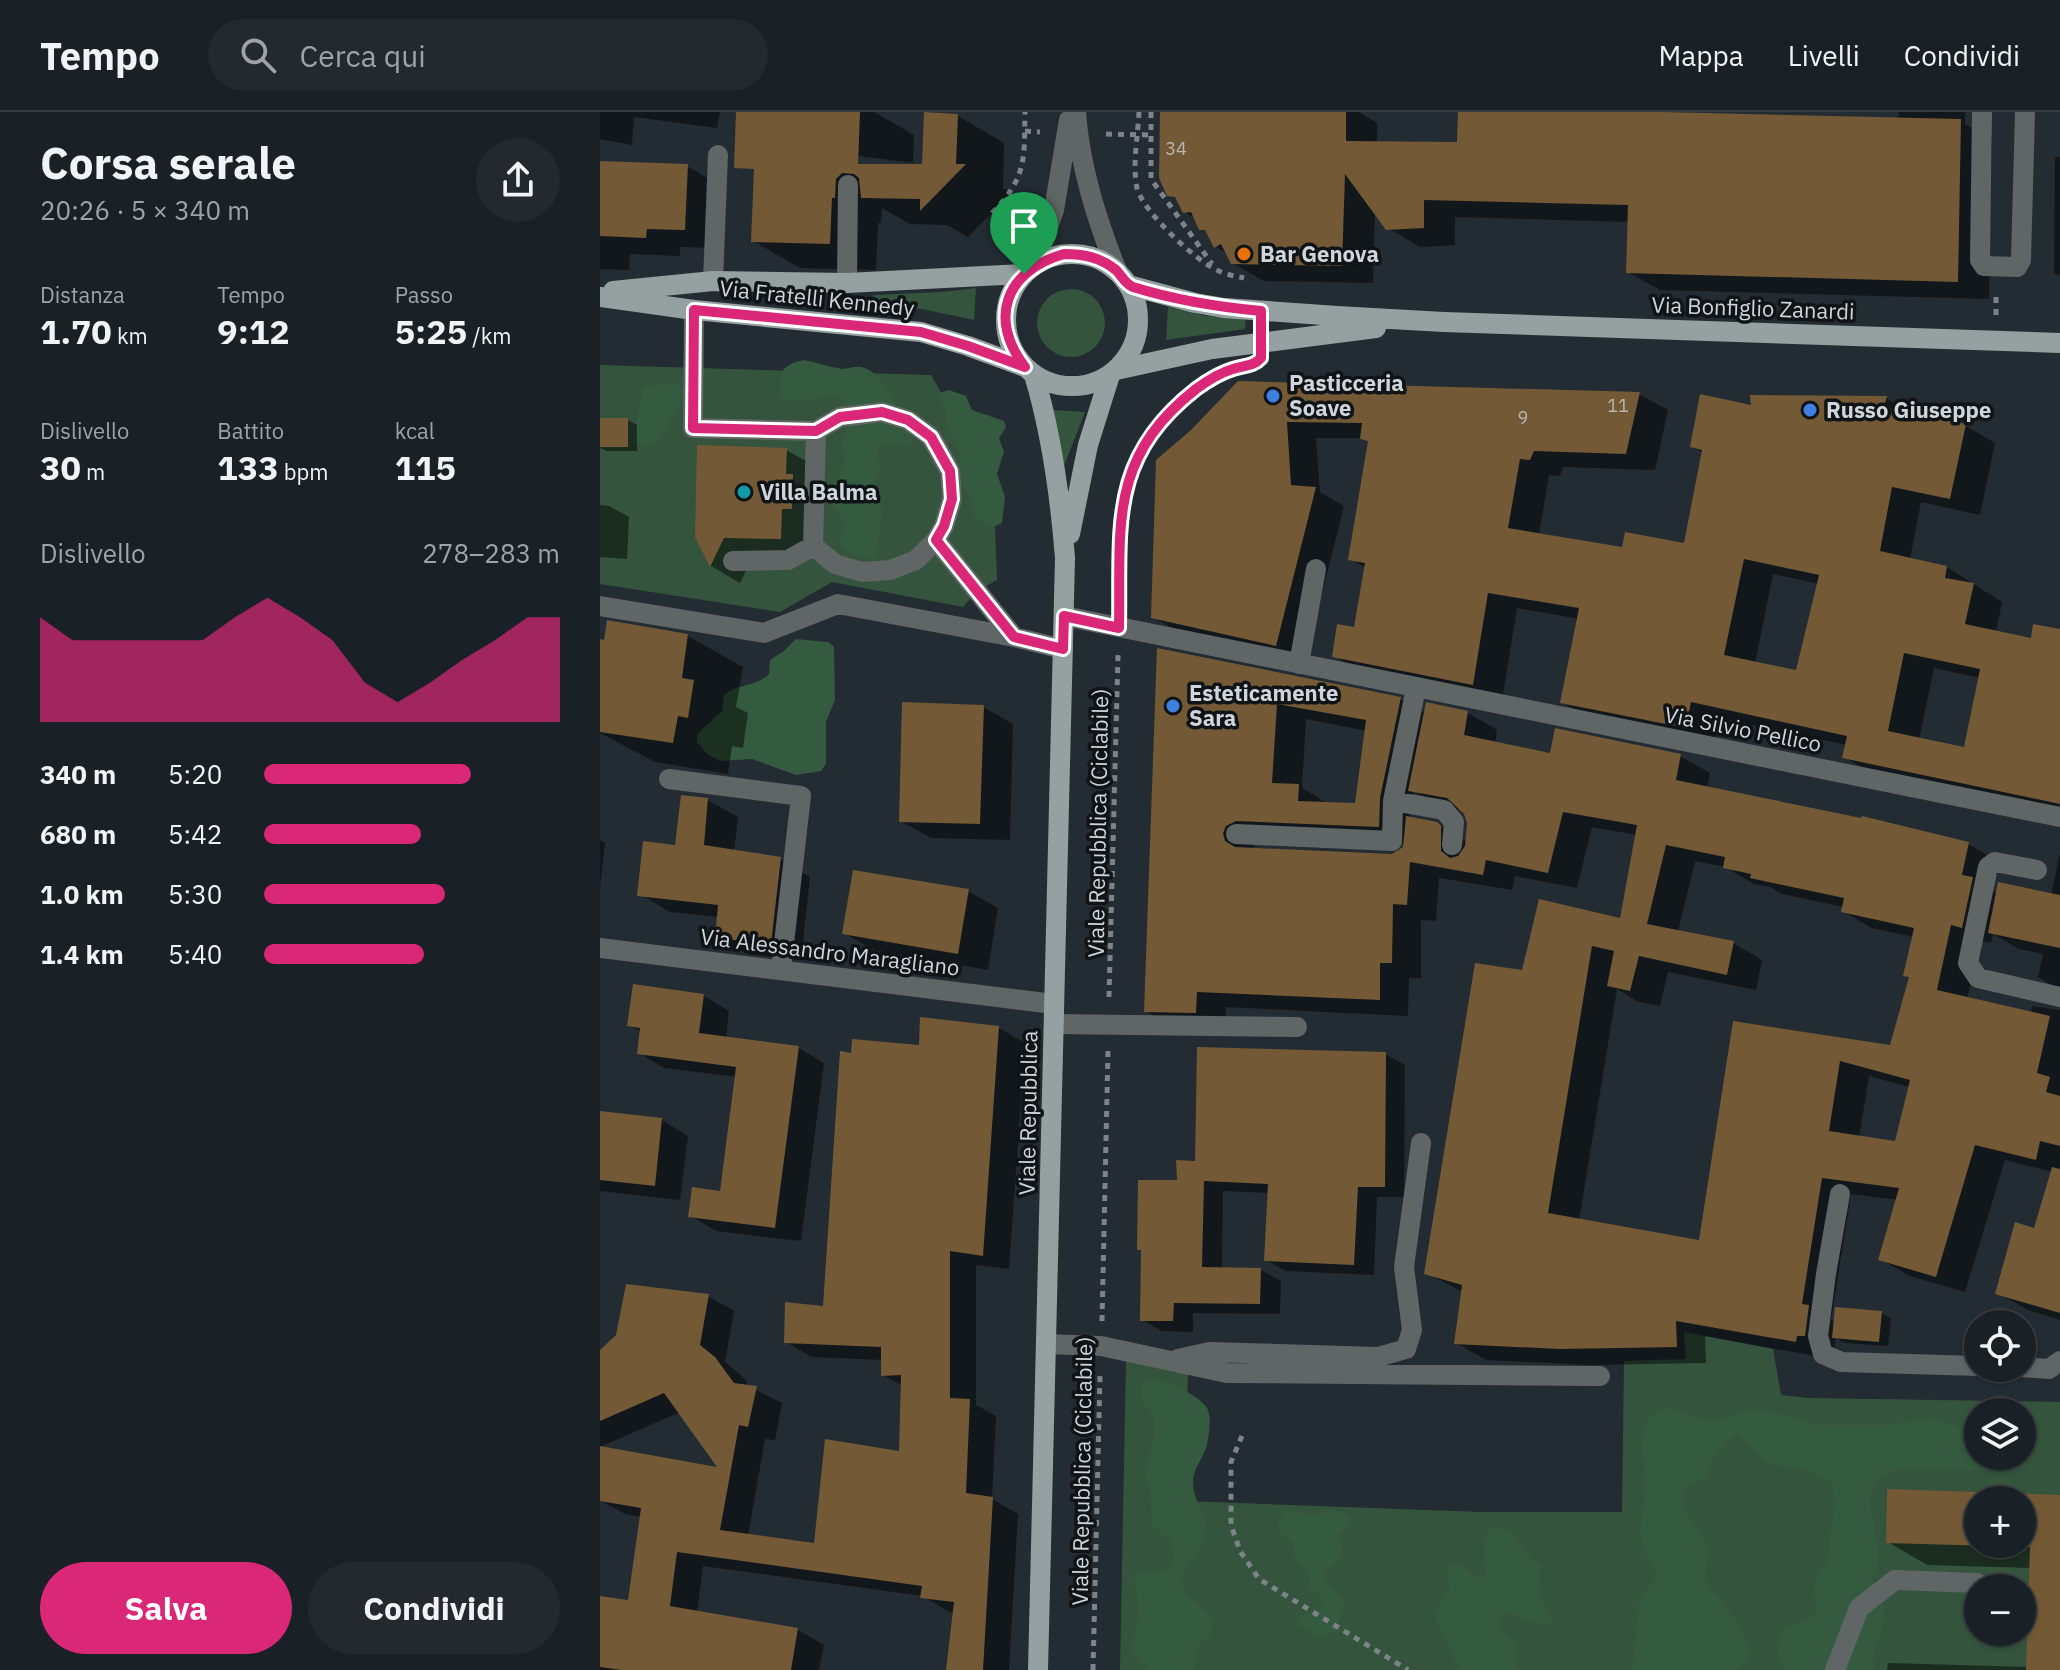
<!DOCTYPE html>
<html lang="it">
<head>
<meta charset="utf-8">
<style>
  :root { --surface:#1a2126; --page:#23292e; --text:#f1f3f6; --muted:#9fa3a7; --line:#383e43; --accent:#db2777 }
  body { margin:0; font-family:"IBM Plex Sans",sans-serif; background:var(--page); color:var(--text); height:100vh; display:flex; flex-direction:column; font-size:30px; white-space:nowrap }
  * { box-sizing:border-box; margin:0 }
  p { font-size:26px; color:var(--muted) }
  .icon { flex:none; width:44px; height:44px; fill:none; stroke:currentColor; stroke-width:2; stroke-linecap:round; stroke-linejoin:round }
  .map { position:relative; flex:1; overflow:hidden }
  .panel { display:flex; flex-direction:column; background:var(--surface); width:600px }
  .panel>* { flex:none }
  .tools { position:absolute; left:1364px; top:1198px; display:grid; gap:16px }
  .tools a { display:grid; place-items:center; width:72px; height:72px; border-radius:50%; background:var(--surface); box-shadow:0 2px 6px #0004,0 0 0 2px var(--line); font-size:40px }
  .pin { position:absolute; display:grid; place-items:center; width:68px; height:68px; color:#fff; margin:-82px -34px; border-radius:50% 50% 50% 0; rotate:-45deg; box-shadow:0 0 8px #0007 }
  .pin .icon { rotate:45deg }
  .round { display:grid; place-items:center; flex:none; width:84px; height:84px; border-radius:42px; background:var(--page) }
  .head { display:flex; align-items:center; justify-content:space-between; height:136px; padding:0 40px }
  h1 { font-size:44px; font-weight:800; line-height:60px }
  .metrics { display:grid; grid-template-columns:repeat(3,1fr); gap:12px; height:136px; padding:8px 40px }
  .metrics div { display:grid; align-content:center }
  .metrics b { font-size:34px; font-weight:800 }
  .metrics small { font-size:22px; font-weight:400 }
  .metrics p { font-size:22px }
  .chart { height:224px; padding:16px 40px }
  .chart p { display:flex; justify-content:space-between }
  .chart svg { width:100%; height:144px; margin-top:8px; fill:var(--accent); opacity:.7 }
  .button { display:flex; gap:16px; margin-top:auto; padding:16px 40px }
  .button a { flex:1; height:92px; border-radius:48px; background:var(--accent); color:#fff; font-size:32px; font-weight:800; line-height:92px; text-align:center }
  .button a+a { background:var(--page); color:var(--text) }
  ul { padding:0 40px; list-style:none; font-size:26px }
  li { display:grid; grid-template-columns:128px 96px 1fr; align-items:center; height:60px }
  li i { height:20px; border-radius:10px; background:var(--accent) }
  header { display:flex; align-items:center; gap:48px; box-sizing:border-box; height:112px; padding:0 40px; background:var(--surface); border-bottom:2px solid var(--line) }
  header strong { font-size:38px }
  nav { display:flex; gap:44px; margin-inline-start:auto; font-size:28px }
  .search { width:560px; height:72px; background:var(--page); display:flex; align-items:center; gap:20px; box-sizing:border-box; padding:0 28px; border-radius:44px; color:var(--muted); font-size:30px }
  main { display:flex; flex:1; min-height:0 }
  .map>svg:first-child { display:block }
  .green { fill:#34543d; fill-rule:evenodd }
  .forest { fill:#345a3f }
  .shadow { fill:#0007; fill-rule:evenodd }
  .building { fill:#735935; fill-rule:evenodd }
  .lines { fill:none; stroke-linecap:round; stroke-linejoin:round }
  .path { stroke:#7c8389; stroke-width:5; stroke-dasharray:6 6; stroke-linecap:butt }
  .minor { stroke:#606665; stroke-width:20 }
  .major { stroke:#94a1a0; stroke-width:20 }
  .route-casing { stroke:#fff; stroke-width:16 }
  .route { stroke:#db2777; stroke-width:10 }
  .food-dot { fill:#e8710a; stroke:#101417; stroke-width:3 }
  .shop-dot { fill:#3f7fe0; stroke:#101417; stroke-width:3 }
  .culture-dot { fill:#0f9aa8; stroke:#101417; stroke-width:3 }
  .labels { text-anchor:middle; stroke-width:7; stroke-linejoin:round; paint-order:stroke }
  .number-label { font-size:18px; fill:#b8b6b1 }
  .poi-label { font-size:22px; font-weight:bold; fill:#cfd5da; stroke:#101417; text-anchor:start }
  .street-label { font-size:22px; fill:#cfd5da; stroke:#101417 }
</style>
</head>
<body>
<header>
<strong>Tempo</strong>
<div class="search"><svg class="icon" aria-label="search" viewBox="0 0 24 24"><circle cx="10" cy="10" r="6"/><path d="M15 15l6 6"/></svg>Cerca qui</div>
<nav><a>Mappa</a><a>Livelli</a><a>Condividi</a></nav>
</header>
<main>
<section class="panel">
<div class="head"><div><h1>Corsa serale</h1><p>20:26 · 5 × 340 m</p></div><a class="round"><svg class="icon" aria-label="share" viewBox="0 0 24 24"><path d="M12 15V3M7 8l5-5 5 5M5 13v7h14v-7"/></svg></a></div>
<div class="metrics">
<div><p>Distanza</p><b>1.70<small> km</small></b></div>
<div><p>Tempo</p><b>9:12</b></div>
<div><p>Passo</p><b>5:25<small> /km</small></b></div>
</div>
<div class="metrics">
<div><p>Dislivello</p><b>30<small> m</small></b></div>
<div><p>Battito</p><b>133<small> bpm</small></b></div>
<div><p>kcal</p><b>115</b></div>
</div>
<div class="chart"><p><span>Dislivello</span>278–283 m</p>
<svg viewBox="0 0 160 44" preserveAspectRatio="none"><path d="M0 44V12L10 19L20 19L30 19L40 19L50 19L60 12L70 6L80 12L90 19L100 32L110 38L120 32L130 25L140 19L150 12L160 12V44z"/></svg>
</div>
<ul>
<li><b>340 m</b>5:20<i style="width:70%"></i></li>
<li><b>680 m</b>5:42<i style="width:53%"></i></li>
<li><b>1.0 km</b>5:30<i style="width:61%"></i></li>
<li><b>1.4 km</b>5:40<i style="width:54%"></i></li>
</ul>
<div class="button"><a>Salva</a><a>Condividi</a></div>
</section>
<div class="map">
<svg width="1460" height="1558" viewBox="0 0 1460 1558">
  <rect width="100%" height="100%" fill="#232c33"/>
  <path class="green" d="M376,176l-2,32 -52,-11 -49,-3v-11l69,-3z
    M437 211a34 34 0 1 1 68 0a34 34 0 1 1-68 0Z
    M568,195l37,9 41,1 -1,12 -79,11z
    M0,253l331,10 37,65 24,1 5,139 -20,11 -14,16 -131,-25 -52,30 -180,-28z
    M453,298l32,2 -21,54z
    M1084,1220l89,17 8,46 27,3 252,4v268h-940l6,-310 62,11 -3,130 296,11h141l2,-151 62,-2zM1378,1300h44v44h-44zM1378,1388h44v44h-44zM1378,1476h44v44h-44z"/>
  <path class="forest" d="M204,248c12,2 25,7 38,9 6,0 13,-3 19,-2 24,4 40,49 53,69l-3,11 -22,-5 -11,5 2,24 -11,28 14,9 -7,49c-15,3 -28,-2 -38,-14 9,-15 7,-25 -6,-37l3,-24 9,-20 -2,-22 9,-21 -2,-11 -6,-9 -10,-3 -35,6 -17,-4c-5,-22 0,-34 23,-38z
    M75,272l10,6c-3,23 -19,29 -23,50 -11,7 -17,7 -29,2l10,-56z
    M349,278l17,6 6,14 32,11 2,6 -7,11 5,14 -7,22 8,23 -3,26 -9,4 -10,-3 -9,-7 -2,-17 -12,-18 -1,-34 -13,-23v-15l-8,-13 4,-5z
    M196,527l32,3 6,5 1,53 -9,22v42l-5,7 -25,4 -44,-16 -32,2 -13,-7 -10,-12v-8l25,-23 2,-16c13,-11 32,-8 45,-21l1,-14 14,-9z
    M554,1267c16,4 44,15 53,29 5,8 2,28 0,37 -3,12 -13,22 -14,35 -1,22 17,36 11,59 -4,16 -23,25 -21,43 2,23 30,21 30,51l-15,12 -5,25h-45l-8,-6 -9,-17 8,-27 -4,-40 4,-8h20l11,-4 4,-9 -2,-16 -20,-18 -2,-37 -4,-8c-1,-20 11,-38 8,-57 -2,-18 -18,-17 -11,-40z
    M1068,1296l38,13h13l23,-10h27l52,14h69l42,-7 36,12h10v26h38l-5,9 -12,5h-99c-60,12 -5,66 -28,108 3,12 13,23 12,36 0,21 -14,34 -10,56h-88c-11,-12 -9,-28 -3,-42l24,-7 9,-10c-1,-20 -7,-33 10,-47 3,-23 11,-62 5,-82l-25,-11 -40,-8 -28,-29 -11,8 -18,23 1,12 -26,9c-5,34 14,31 22,57 4,12 -1,26 -1,38 13,17 71,76 30,89h-103l8,-71 16,-21c-2,-17 -12,-24 -15,-40 -3,-17 4,-33 4,-50 1,-27 -16,-74 23,-80z
    M688,1397l20,6 32,-4 10,8 -1,7 -10,8c1,7 6,19 1,25 -5,7 -17,7 -14,19 2,9 15,15 20,24l-11,31 -20,3 -4,-6 -12,-4 -1,-7 3,-4 14,-3 8,-10 -3,-6 -11,-6c-1,-16 0,-23 -14,-31l-3,-18 -15,-10 2,-13z
    M894,1414c18,0 22,12 31,25 4,6 11,10 16,15l-2,28 14,25 -4,8 -45,-14 -5,6 2,11 15,14 -1,19 4,7h-61l-12,-31 -11,-17 3,-17 11,-14 -3,-18 5,-8 10,-1 15,13h10c-1,-19 -8,-37 8,-51z"/>
  <path class="shadow" d="M0,0h120l-3,16 -83,-11 -2,28 -32,-6z
    M158,0h116l40,23 -1,28 -101,-13z
    M562,0h197l18,11v21h82l1,-32 438,7 1,-7h66v12l27,15 -3,160 -329,-9 -32,-18 2,-50 -175,-5v28l-35,2 -32,-19 -13,-17 -2,72 -109,-2 -32,-18 -4,-9 -13,-8 -6,-13 -9,-5 -4,-10 -12,-6 -5,-12 -11,-6z
    M358,4l46,27 -1,45 8,5 -43,44 -21,-12 -37,-1 -28,-16 -1,15h-3l-2,47 -76,-2 -47,-27 3,-72 168,-3z
    M1455,45h5v119l-6,-3z
    M0,51l87,3 34,20 -2,62 -39,-1v9l-50,-2 -1,16 -29,-1z
    M639,271l400,11 29,16 -13,60 -92,-3 -3,9 -11,-1 -10,60 85,14 62,-3 17,-93 -11,-7 61,-39 133,-9 29,17 51,11 29,17 -15,72 -59,-13 -11,58 37,7 55,35 -6,31 36,8 28,-10v182l-187,-39 -29,-17 3,-12 -127,-27 -5,26 -124,-25 -29,-17 17,-83 -62,-11 -15,93 -139,-28 -29,-17 22,-27 10,-61 -16,-9 20,-117 -7,-4h-47l4,54 24,14 -39,155 -123,-27 -29,-17 40,-185zM1173,462l46,10 -22,89 -42,-9zM1334,556l46,10 -14,71 -47,-9z
    M0,308h28l9,5v26h-30l-7,-3z
    M186,338l31,17 -6,88 -57,-1 -14,29 -29,-17 -14,-30z
    M0,393l9,1 20,11 -2,42 -27,-2z
    M9,511l79,13 55,31 -7,40 12,6 -5,35 -11,-2 -4,28 -73,-12 -55,-29v-92l6,1z
    M559,539l241,48 26,15 2,-9 40,8 29,17 -2,14 56,11 129,1 30,17 -3,15 261,56 30,17 -7,29 7,4 53,1 9,-42v137l-22,-13 5,-23 -24,-5 -26,-15 -2,9 -11,-2 -13,58 64,15 1,-8 28,4v164l-55,-14 -40,132 -55,-16 -30,-17 18,-59 -47,-6 -20,126 5,3 45,-10 10,5 -3,28 -44,-3 -8,-5 -2,14 -8,6 -121,-22 1,27 -116,2 -104,-5 -30,-17 7,-51 -37,-19 98,-300 98,-53 15,-85 -45,-8 -15,61 -62,-12 -3,14 -73,-12 -3,43 -15,-1v58h-12l-1,38 -182,-9 -1,22 -50,-1 -29,-17zM706,607l61,12 -10,74 -30,-2 -25,-15zM814,679l26,15 24,5 5,12 -2,19 -31,-18 -27,-5zM666,725l140,6 -1,5 -12,8 -140,-8 2,-5zM1095,749l30,6 29,17 16,3 12,7 62,13 -1,4 29,17 42,9 -3,41 -19,70 -157,-25 -34,219 -122,-21 38,-232 22,13 21,4 8,-34 88,18 6,-30 -29,-17 -55,-11zM1269,964l41,11 -14,56 -37,-5z
    M383,595l30,17 -3,116 -79,-2 -30,-17z
    M108,688l30,17 -4,35 46,7 30,18 -9,83 -54,-6 -30,-17 2,-20 -49,-5 -30,-18z
    M0,728l5,3 -5,45z
    M368,779l30,17 -10,62 -114,-20 -30,-17z
    M104,884l25,15 -3,27 73,10 25,15 -23,178 -85,-10 -25,-15 31,-23 15,-116 -73,-9 -25,-15 2,-21 -12,-7z
    M399,916l26,15 -16,226 -33,-4v140l20,11 -4,83 26,15 -9,156h-61l7,-57 -6,-1 -26,-16 -220,-30 -6,47 101,17 26,15 -5,25h-219v-72l29,5 12,-86 -16,-3 -25,-14v-52l121,22 -41,-58 -80,35v-97l108,-54 26,15 -9,51 16,13 9,12 32,16 -7,37 -10,-1 -17,97 68,10 85,-93 2,-67 -20,-11v-15l-71,-3 -26,-15 39,-34 27,-253 68,-8z
    M785,942l20,11 -1,132h-27l-3,78 -88,-4 -20,-11 3,-67 -46,-2 -1,78 39,1 20,11 -1,33 -87,-1v19l-31,-1 -20,-11 37,-138 18,-19z
    M0,1001l62,7 26,16 -8,64 -80,-9z
    M1460,1114v94l-32,-10 -30,-17 38,-63z
    M1289,1379l171,6v173h-173l1,-7 140,4 3,-99 -104,-3 -39,-23zM1378,1388h44v44h-44z"/>
  <path class="building" d="M136,0h124l-2,52h64l2,-52 34,2 -2,50h10l-46,47v-12l-59,-1 -2,-20 -5,-4 -12,-1 -6,6 -1,19h-3l-2,46 -79,-2 3,-73 -20,-1z
    M560,0h186v29l111,1 1,-30h203l300,7 -3,163 -332,-9 2,-68 -204,-5v28l-38,2 -41,-56 -3,92 -111,-2 -10,-20 -7,4 -9,-18h-6l-8,-18 -8,1 -8,-16 -8,-1 -8,-18z
    M0,49l88,3 -3,66 -38,-1 -1,9 -46,-2z
    M638,269l402,11 -14,62 -92,-3 -4,9 -10,-1 -12,69 114,19 3,-15 59,11 18,-93 -12,-3 10,-53 51,11 -1,-10 137,1 -3,11 82,17 -16,75 -58,-12 -12,64 67,15 -2,12 29,5 -9,41 66,14 2,-14 27,5v175l-218,-46 5,-22 -156,-34 -5,26 -126,-25 19,-95 -91,-15 -15,92 -141,-28 5,-33 17,3 11,-64 -17,-3 20,-119 -8,-2 2,-16 -75,-1 4,63 25,2 -40,159 -125,-28 5,-158 35,-30zM1144,447l75,16 -23,95 -72,-15zM1304,541l76,16 -16,78 -76,-16z
    M0,306h28v29h-28z
    M97,333l90,3 -1,26h7l-1,35h-10l-1,30 -57,-1 -14,29 -15,-30z
    M7,508l81,14 -6,44 12,2 -6,38 -10,-2 -5,27 -73,-11v-93l4,1z
    M557,536l244,49 -21,101 -1,29 -143,-6 -10,5 -3,7 2,8 10,6 157,7 11,-7 3,-31 31,6 4,4v25l9,7 8,-2 7,-10 2,-23 -3,-9 -17,-16 -39,-7 18,-89 42,9 -4,24 86,18 5,-25 126,26 -5,26 185,38 1,-2 107,26 -7,33 11,2 -11,51 -11,-3 -14,65 113,26 -13,57 13,4 -4,15 14,4v50l-20,-5 -4,19 -61,-15 -39,132 -58,-17 21,-72 -77,-10 -20,126 7,1 -4,31h-8l-1,6 -120,-21 1,26 -118,2 -105,-5 8,-59 -38,-11 51,-311 47,7 17,-71 81,19 17,-93 -74,-13 -15,61 -62,-13 -3,15 -73,-13 -3,43 -14,-1 -1,59h-12v37l-183,-8 -1,21 -52,-1zM677,592l89,16 -11,83 -57,-2 1,-17 -27,-1zM1066,733l59,12 -2,11 28,6 -1,4 94,20 -3,14 73,16 -11,48 6,1 -19,68 -157,-24 -34,219 -151,-27 44,-267 22,5 -7,35 23,5 9,-35 88,19 7,-34 -87,-17zM1240,949l70,19 -15,61 -66,-10z
    M302,590l82,3 -4,119 -81,-2z
    M81,683l27,3 -4,47 77,12 -10,87 -56,-6 3,-33 -81,-9 6,-55 32,4z
    M253,758l116,19 -11,65 -116,-20z
    M1398,770l62,13v53l-72,-15z
    M33,872l71,10 -5,39 100,13 -24,182 -87,-11 4,-30 28,4 16,-124 -99,-13 3,-26 -13,-2z
    M320,905l79,9 -16,230 -33,-5v147l20,1 -4,94 27,4 -10,173h-37l8,-68 -34,-4 2,-12 -245,-34 -7,54 128,22 -7,42h-170l-21,-3v-71l28,4 13,-92 -41,-7v-55l117,21 -53,-74 -64,28v-71l16,-15 10,-51 83,10 -9,51 15,12 19,26 23,3 -9,41 -9,-2 -19,105 94,13 11,-104 74,12 2,-76 -20,1v-29l-97,-4 1,-41 38,4 17,-255 11,2 1,-14 67,6z
    M597,935l189,5 -1,135h-27l-4,78 -90,-4 4,-77 -64,-3 -2,86 59,1 -1,36 -86,-1 -1,18h-33l1,-71h-4l1,-70h39l-1,-20 19,1z
    M0,999l62,7 -7,68 -55,-6z
    M1452,1055l8,2v144l-65,-19 20,-72 19,6z
    M1235,1195l47,4 -3,31 -47,-4z
    M1287,1377l173,6v175h-34l4,-123 -144,-4zM1378,1388h44v44h-44z"/>
  <g class="lines">
    <path class="path" d="M539,0c-1,24 -7,52 -2,76 6,24 60,74 82,83 8,4 17,5 25,7
      M551,0v67l61,85
      M425,19l15,1
      M506,22l45,1
      M392,101c35,-36 32,-53 33,-101
      M1396,203v-22
      M519,489c3,-100 -3,-159 91,-221
      M509,885l9,-342
      M502,1209l6,-270
      M642,1324l-11,26v63l9,26 19,28 149,91
      M493,1558l7,-295"/>
    <path class="minor" d="M476,0c4,56 21,108 41,159
      M1382,0l-2,148 4,6 33,1 4,-7 4,-148
      M434,153l20,-55 15,-90
      M113,169l5,-126
      M247,171l1,-98
      M94,198l-1,118 123,3 24,-14 42,-5 26,8 23,17 19,34 2,28 -8,27 -8,14 -20,20 -26,10 -28,2 -27,-8 -22,-18 3,-115
      M336,428l78,97
      M133,449l55,-1 25,-14
      M0,494l164,27 74,-29 176,33 49,12
      M464,504l996,201
      M699,552l17,-95
      M69,667l132,17 -20,173
      M793,689l51,9 10,12 -2,23
      M636,722l156,7 1,-40 23,-113
      M1437,758l-42,-8 -7,5 -20,96 10,15 82,19
      M0,836l454,56
      M454,912l243,3
      M1240,1082l-14,80 -8,62 5,18 18,8 137,4
      M446,1232l55,2 126,27 373,3
      M578,1247l31,-7 169,5 28,-8 6,-19 -8,-63 17,-124
      M1422,1255l27,2 11,-8
      M1235,1558l24,-62 36,-28 82,3"/>
    <path class="major" d="M406 208a66 66 0 1 1 132 0a66 66 0 1 1-132 0Z
      M528,173l67,18 29,5 113,8 107,6 616,21
      M13,179l100,-10 134,2 177,-9
      M0,185l94,13 227,22 47,14 57,21
      M516,258l96,-21 164,-21
      M434,263c18,60 26,120 31,183l-27,1112
      M470,422l18,-89 22,-70"/>
  </g>
  <g class="lines">
    <defs>
      <path id="route" d="M464,142c19,0 36,3 52,16 6,6 9,14 17,17 42,13 85,20 128,24v47c-8,9 -17,7 -28,11 -14,4 -26,12 -37,20 -89,70 -75,138 -77,239l-55,-12 -1,33 -49,-12 -78,-97 8,-14 8,-27 -2,-28 -19,-34 -23,-17 -26,-8 -42,5 -24,14 -123,-3 1,-118 227,22 47,14 57,21c-37,-48 -20,-96 39,-113z"/>
    </defs>
    <use href="#route" class="route-casing"/>
    <use href="#route" class="route"/>
  </g>
  <circle class="food-dot" cx="644" cy="142" r="8"/>
  <g class="shop-dot">
    <circle cx="673" cy="284" r="8"/>
    <circle cx="1210" cy="298" r="8"/>
    <circle cx="573" cy="594" r="8"/>
  </g>
  <circle class="culture-dot" cx="144" cy="380" r="8"/>
  <g class="labels">
    <g class="number-label">
      <text x="576" y="43">34</text>
      <text x="1018" y="300">11</text>
      <text x="923" y="312">9</text>
    </g>
    <g class="poi-label">
      <text x="660" y="150">Bar Genova</text>
      <text x="689" y="279">Pasticceria<tspan x="689" dy="25">Soave</tspan></text>
      <text x="1226" y="306">Russo Giuseppe</text>
      <text x="160" y="388">Villa Balma</text>
      <text x="589" y="589">Esteticamente<tspan x="589" dy="25">Sara</tspan></text>
    </g>
    <g class="street-label">
      <text transform="translate(217 186) rotate(6)" y="8">Via Fratelli Kennedy</text>
      <text transform="translate(1153 196) rotate(2)" y="8">Via Bonfiglio Zanardi</text>
      <text transform="translate(1143 617) rotate(11)" y="8">Via Silvio Pellico</text>
      <text transform="translate(498 711) rotate(-89)" y="8">Viale Repubblica (Ciclabile)</text>
      <text transform="translate(230 840) rotate(7)" y="8">Via Alessandro Maragliano</text>
      <text transform="translate(428 1001) rotate(-89)" y="8">Viale Repubblica</text>
      <text transform="translate(482 1359) rotate(-89)" y="8">Viale Repubblica (Ciclabile)</text>
    </g>
  </g>
</svg>
<div class="tools">
<a><svg class="icon" aria-label="locate" viewBox="0 0 24 24"><circle cx="12" cy="12" r="6"/><path d="M12 2v4M12 18v4M2 12h4M18 12h4"/></svg></a>
<a><svg class="icon" aria-label="layers" viewBox="0 0 24 24"><path d="M12 4l9 5-9 5-9-5zM3 14l9 5 9-5"/></svg></a>
<a>+</a>
<a>−</a>
</div>
<div class="pin" style="left:424px;top:162px;background:#1e9e55"><svg class="icon" aria-label="arrive" viewBox="0 0 24 24"><path d="M6 21V4h12l-3 4 3 4H6"/></svg></div>
</div>
</main>
</body>
</html>
